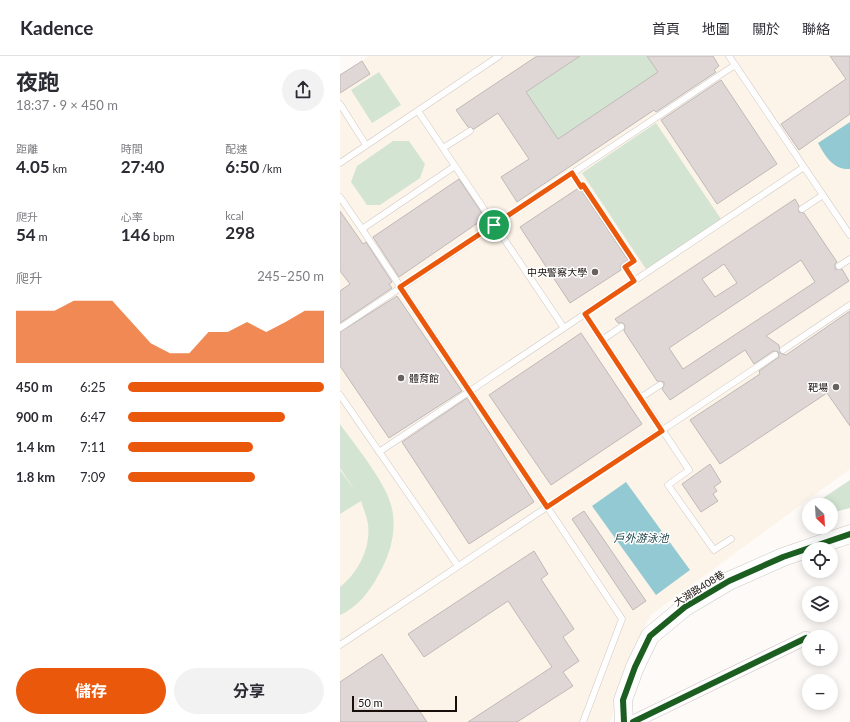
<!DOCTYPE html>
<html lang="zh-TW">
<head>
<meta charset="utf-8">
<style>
  :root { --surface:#fff; --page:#f2f2f3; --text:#2b2b33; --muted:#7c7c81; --line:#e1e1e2; --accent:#ea580c }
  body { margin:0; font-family:Lato,"Noto Sans TC",sans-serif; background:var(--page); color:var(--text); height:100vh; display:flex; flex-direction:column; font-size:15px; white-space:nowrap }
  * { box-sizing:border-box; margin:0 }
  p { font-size:13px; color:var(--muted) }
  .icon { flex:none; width:22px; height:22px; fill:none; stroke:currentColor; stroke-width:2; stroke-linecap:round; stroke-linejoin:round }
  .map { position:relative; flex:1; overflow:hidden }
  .drawer { display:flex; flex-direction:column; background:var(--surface); width:340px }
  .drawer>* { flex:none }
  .needle { width:26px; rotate:155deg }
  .controls { position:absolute; left:462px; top:442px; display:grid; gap:8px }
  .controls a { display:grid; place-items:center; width:36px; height:36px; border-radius:50%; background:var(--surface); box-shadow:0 2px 10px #0003; font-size:20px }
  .scale { position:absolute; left:12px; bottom:10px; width:105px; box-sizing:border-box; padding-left:4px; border:2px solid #180f0a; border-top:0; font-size:11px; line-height:14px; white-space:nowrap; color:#180f0a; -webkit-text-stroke:3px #fff; paint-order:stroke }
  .pin { position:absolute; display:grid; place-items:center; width:34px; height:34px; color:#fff; margin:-17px; border:2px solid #fff; border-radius:50%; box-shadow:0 1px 4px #0007 }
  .round { display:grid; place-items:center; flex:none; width:42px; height:42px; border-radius:21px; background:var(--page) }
  .head { display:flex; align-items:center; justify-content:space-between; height:68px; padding:0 16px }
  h1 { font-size:22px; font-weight:700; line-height:30px }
  .figures { display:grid; grid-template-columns:repeat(3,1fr); gap:6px; height:68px; padding:4px 16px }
  .figures div { display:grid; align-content:center }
  .figures b { font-size:17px; font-weight:700 }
  .figures small { font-size:11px; font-weight:400 }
  .figures p { font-size:11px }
  .chart { height:112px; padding:8px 16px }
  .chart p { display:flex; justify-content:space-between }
  .chart svg { width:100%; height:72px; margin-top:4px; fill:var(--accent); opacity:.7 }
  .primary-button { display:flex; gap:8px; margin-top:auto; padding:8px 16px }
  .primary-button a { flex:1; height:46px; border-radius:24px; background:var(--accent); color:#fff; font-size:16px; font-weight:700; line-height:46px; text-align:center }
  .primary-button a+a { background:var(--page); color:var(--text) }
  ul { padding:0 16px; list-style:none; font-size:13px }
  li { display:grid; grid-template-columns:64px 48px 1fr; align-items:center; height:30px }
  li i { height:10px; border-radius:5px; background:var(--accent) }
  header { display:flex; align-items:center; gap:24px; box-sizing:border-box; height:56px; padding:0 20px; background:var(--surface); border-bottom:1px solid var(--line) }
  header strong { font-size:19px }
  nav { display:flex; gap:22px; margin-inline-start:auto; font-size:14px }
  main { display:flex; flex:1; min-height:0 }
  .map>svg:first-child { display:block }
  .education { fill:#fcf4e8 }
  .green { fill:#d3e4d2 }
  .water { fill:#93c9d2 }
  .building { fill:#ded7d5; stroke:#bfb9b7; fill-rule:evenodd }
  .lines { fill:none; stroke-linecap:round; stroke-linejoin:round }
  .lane-casing { stroke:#cec8c4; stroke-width:7 }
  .street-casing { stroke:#cec8c4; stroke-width:14 }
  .secondary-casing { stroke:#cec8c4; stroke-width:19 }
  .lane { stroke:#fffefe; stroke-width:6 }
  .street { stroke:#fffefe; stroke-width:13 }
  .secondary { stroke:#fffefe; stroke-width:18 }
  .cycleway-casing { stroke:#fff; stroke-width:8 }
  .cycleway { stroke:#1b5e20; stroke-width:6 }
  .route-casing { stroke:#fff; stroke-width:8 }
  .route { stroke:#ea580c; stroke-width:5 }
  .poi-dot { fill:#68615d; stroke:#fff; stroke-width:1.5 }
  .labels { text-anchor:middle; stroke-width:3; stroke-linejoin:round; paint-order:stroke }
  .poi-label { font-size:10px; fill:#180f0a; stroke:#fff; text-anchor:end }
  .street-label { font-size:10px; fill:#180f0a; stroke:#fff }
  .water-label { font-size:11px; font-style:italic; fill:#1e4349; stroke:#fff }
</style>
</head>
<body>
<header>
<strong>Kadence</strong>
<nav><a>首頁</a><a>地圖</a><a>關於</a><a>聯絡</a></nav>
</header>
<main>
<section class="drawer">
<div class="head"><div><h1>夜跑</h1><p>18:37 · 9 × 450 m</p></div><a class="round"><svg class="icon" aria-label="share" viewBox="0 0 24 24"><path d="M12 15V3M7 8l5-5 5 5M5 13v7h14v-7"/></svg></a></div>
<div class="figures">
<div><p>距離</p><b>4.05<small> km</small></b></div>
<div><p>時間</p><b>27:40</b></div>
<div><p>配速</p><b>6:50<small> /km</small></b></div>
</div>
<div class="figures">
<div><p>爬升</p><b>54<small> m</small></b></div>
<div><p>心率</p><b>146<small> bpm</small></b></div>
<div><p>kcal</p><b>298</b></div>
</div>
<div class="chart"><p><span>爬升</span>245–250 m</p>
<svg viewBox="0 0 160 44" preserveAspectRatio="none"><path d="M0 44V12L10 12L20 12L30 6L40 6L50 6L60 19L70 32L80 38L90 38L100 25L110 25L120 19L130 25L140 19L150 12L160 12V44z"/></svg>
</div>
<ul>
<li><b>450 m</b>6:25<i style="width:100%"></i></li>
<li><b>900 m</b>6:47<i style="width:80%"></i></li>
<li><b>1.4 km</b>7:11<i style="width:64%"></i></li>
<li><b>1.8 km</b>7:09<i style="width:65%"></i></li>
</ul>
<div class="primary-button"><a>儲存</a><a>分享</a></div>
</section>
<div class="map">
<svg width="510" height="666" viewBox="0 0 510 666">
  <rect width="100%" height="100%" fill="#fdfaf8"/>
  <path class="education" d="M29,0h481v413l-198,145 -14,24 -28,84h-270v-646z"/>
  <path class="green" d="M240,0h67l11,16 -100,67 -32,-47z
    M39,16l22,33 -29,18 -21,-33z
    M316,67l65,96 -75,50 -64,-96z
    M53,85h16l16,23 -5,14 -40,27h-13l-16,-23 6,-16z
    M0,368c15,21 48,61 52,85 5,22 -2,46 -13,65 -9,17 -21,33 -39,41v-28c18,-14 31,-39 28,-63 -1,-7 -5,-16 -7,-23l-21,13v-44l16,22 -16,-24z
    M510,424v28l-19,5v-8h-8l-3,-5z"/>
  <path class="water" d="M510,66v47c-17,1 -25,-13 -32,-26z
    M286,426l64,88 -34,25 -64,-89z"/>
  <path class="building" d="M197,0h43l-54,36 32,47 100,-67 -11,-16h66l6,10 -5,4 2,2 -60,40 -2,-2 -137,92 -16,-25 28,-18 -31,-46 -24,16 -6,-2 -12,-17z
    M490,0h20v58l-51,36 -18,-26 65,-45z
    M22,5l8,13 -30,19v-18z
    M381,24l56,84 -60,40 -56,-84z
    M119,123l26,39 -86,59 -26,-40z
    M237,133l5,2 46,69 -7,5v5l-51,33 -50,-76z
    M455,143l4,7v6l5,1 33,49 -2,2v5h7l7,12 -83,55 13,9 1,8 6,2 64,-44v115l-23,-33 -107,71 -30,-44 70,-46 -1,-3 20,-14 -1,-5 -5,-1 -19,13 -9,-14 -75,50 -8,-11 2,-4v-3l-7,-1 -33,-50 1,-6 -2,-2h-5l-3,-4zM461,204l14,22 -132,87 -14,-21zM384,208l13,19 -22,14 -13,-18z
    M0,155l23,33 3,-2 26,40 -3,2 3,4 -52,35v-32l10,-7 -10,-13z
    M57,240l65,95 -73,47 -49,-72v-34z
    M241,277l61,91 -91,61 -62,-90z
    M127,342l67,104 -65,42 -67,-102z
    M370,408l11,18 -7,5 3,4 -4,3 5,7 -17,11 -19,-28z
    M244,455l62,90 -13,9 -61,-91z
    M194,495l14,23 -7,5 33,50 -11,8 16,24 -16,11 10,14 -56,36h-49l84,-55 -44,-66 -84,56 -16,-23z
    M42,598l45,68h-87v-40z"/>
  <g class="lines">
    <defs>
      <path id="lane" d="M389,0l121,179
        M0,48l26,41
        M78,55l146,217
        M103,92l27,-17
        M0,107l159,-107
        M232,117l9,14 2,-2 51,76 -9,6 9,14
        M0,141l22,32 93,-63
        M462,153l21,-14
        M22,173l260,390 -39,103
        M499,210l11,-7
        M245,258l104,156 -21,15 46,65 17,-11
        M0,272l395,-263
        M262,284l19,-13
        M443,294l67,-45
        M0,339l118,171
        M300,342l20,-13
        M39,396l425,-285
        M0,589l435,-290"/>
      <path id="street" d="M293,666l173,-84"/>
      <path id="secondary" d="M284,666l-1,-22 12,-33 15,-31 35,-29 44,-26 54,-24 67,-23"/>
    </defs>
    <use href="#lane" class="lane-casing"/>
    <use href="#street" class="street-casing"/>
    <use href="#secondary" class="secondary-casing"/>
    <use href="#lane" class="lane"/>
    <use href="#street" class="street"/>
    <use href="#secondary" class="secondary"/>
    <defs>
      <path id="cycleway" d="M284,666l-1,-22 12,-33 15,-31 35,-29 44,-26 54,-24 67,-23
        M293,666l173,-84"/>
    </defs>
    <use href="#cycleway" class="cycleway-casing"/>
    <use href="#cycleway" class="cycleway"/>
  </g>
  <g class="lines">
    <defs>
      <path id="route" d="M232,117l9,14 2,-2 51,76 -9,6 9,14 -49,33 77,117 -115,76 -147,-220z"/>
    </defs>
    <use href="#route" class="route-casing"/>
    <use href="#route" class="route"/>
  </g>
  <g class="poi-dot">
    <circle cx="255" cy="216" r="4"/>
    <circle cx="61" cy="322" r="4"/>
    <circle cx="496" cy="331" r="4"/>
  </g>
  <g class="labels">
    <g class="poi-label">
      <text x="247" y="220">中央警察大學</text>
      <text x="69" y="326" text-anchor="start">體育館</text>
      <text x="488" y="335">靶場</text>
    </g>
    <g class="street-label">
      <text transform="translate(359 532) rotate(-32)" y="4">大湖路408巷</text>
    </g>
    <g class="water-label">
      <text x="301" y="486">戶外游泳池</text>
    </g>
  </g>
</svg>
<div class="controls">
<a><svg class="needle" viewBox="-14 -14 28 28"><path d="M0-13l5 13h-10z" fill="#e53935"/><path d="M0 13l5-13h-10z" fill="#7c7c81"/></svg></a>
<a><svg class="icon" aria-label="locate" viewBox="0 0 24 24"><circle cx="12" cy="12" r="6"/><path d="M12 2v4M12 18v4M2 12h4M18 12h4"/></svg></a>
<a><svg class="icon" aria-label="layers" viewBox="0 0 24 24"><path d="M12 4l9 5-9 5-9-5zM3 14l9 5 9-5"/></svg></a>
<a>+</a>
<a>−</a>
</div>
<div class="scale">50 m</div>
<div class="pin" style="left:154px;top:169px;background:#1e9e55"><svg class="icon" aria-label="arrive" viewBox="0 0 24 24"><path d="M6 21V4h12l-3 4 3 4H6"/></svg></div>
</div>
</main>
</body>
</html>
